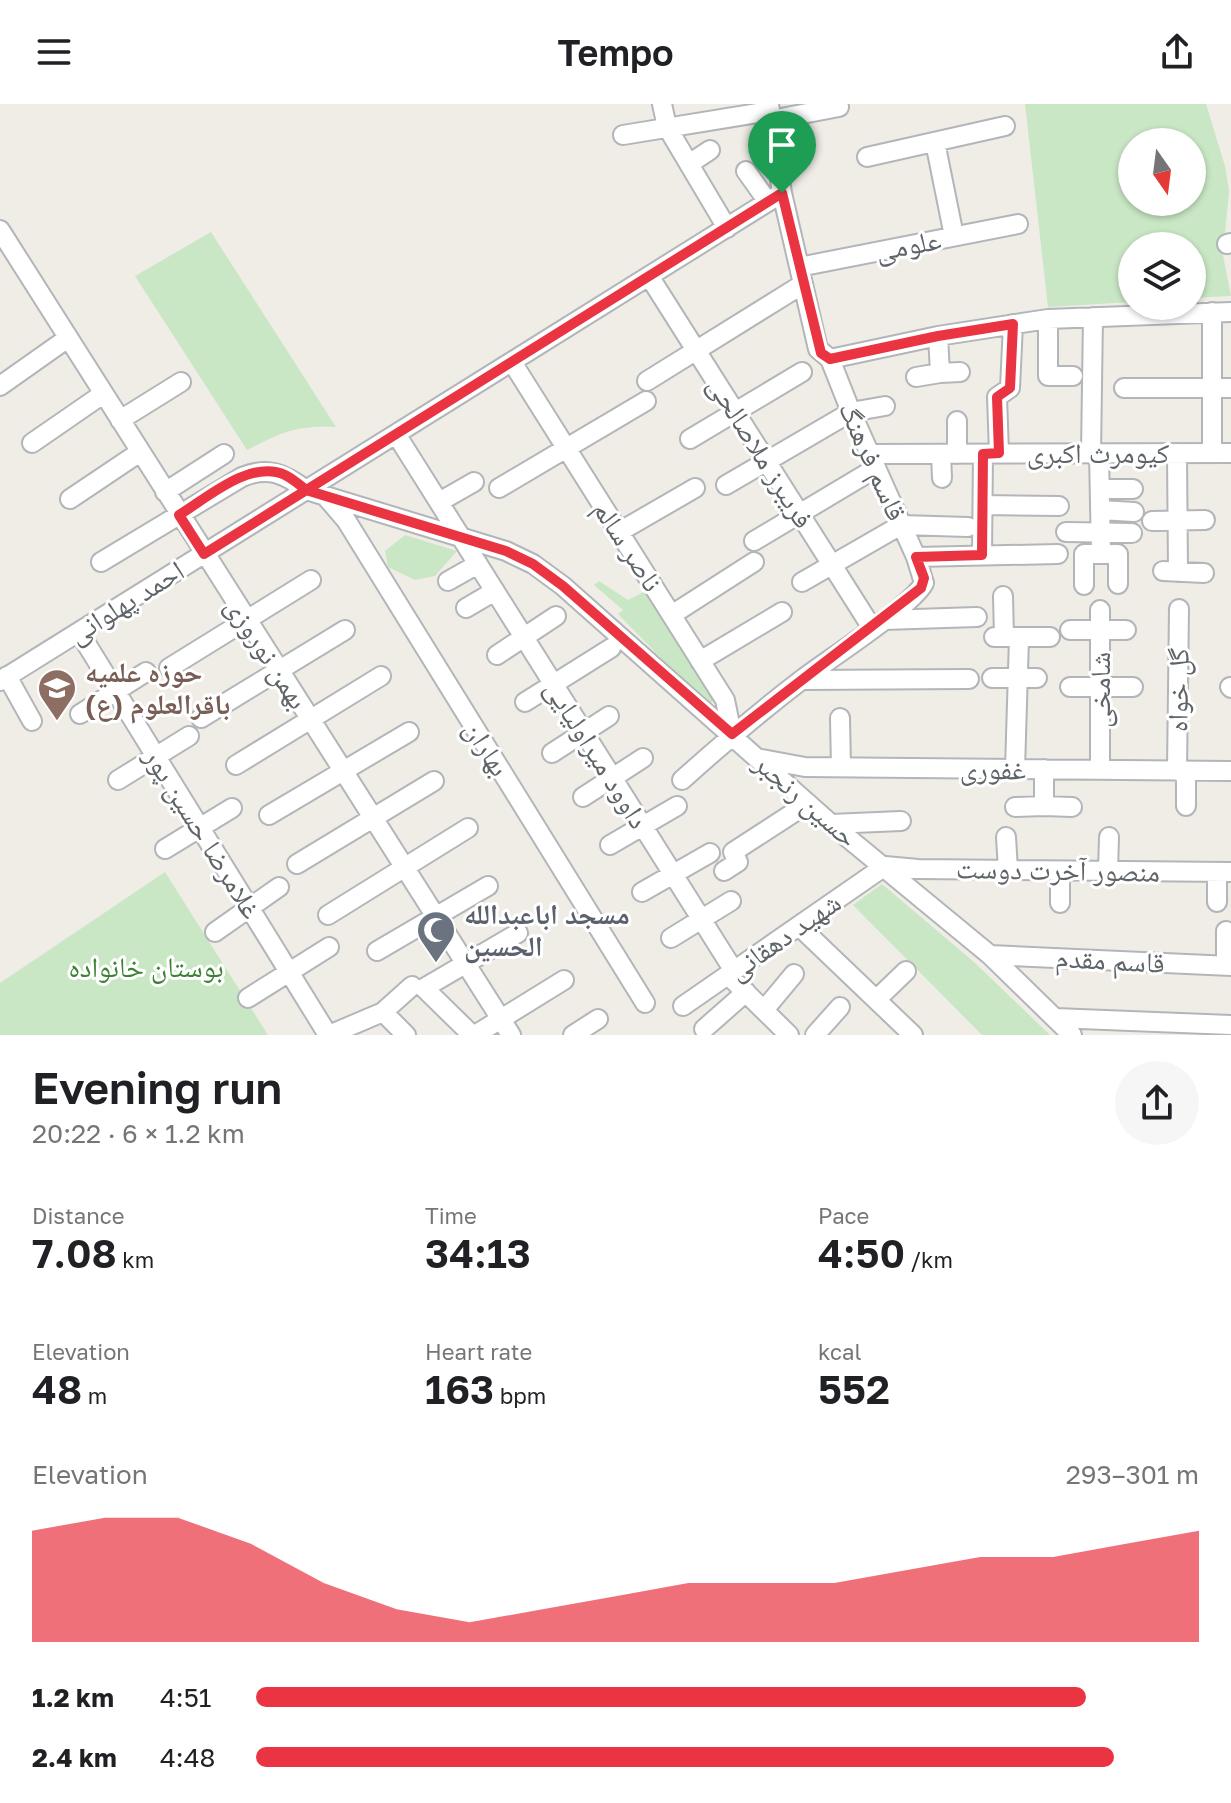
<!DOCTYPE html>
<html lang="en">
<head>
<meta charset="utf-8">
<style>
  :root { --surface:#fff; --page:#f6f6f6; --text:#202124; --muted:#757577; --accent:#ea3442 }
  body { margin:0; font-family:"Golos Text","Noto Naskh Arabic",sans-serif; background:var(--page); color:var(--text); height:100vh; display:flex; flex-direction:column; font-size:30px; white-space:nowrap }
  * { box-sizing:border-box; margin:0 }
  p { font-size:26px; color:var(--muted) }
  .icon { flex:none; width:44px; height:44px; fill:none; stroke:currentColor; stroke-width:2; stroke-linecap:round; stroke-linejoin:round }
  .map { position:relative; height:931px; overflow:hidden }
  .drawer { display:flex; flex-direction:column; background:var(--surface); flex:1 }
  .drawer>* { flex:none }
  .needle { width:52px; rotate:166deg }
  .controls { position:absolute; left:1118px; top:24px; display:grid; gap:16px }
  .controls a { display:grid; place-items:center; width:88px; height:88px; border-radius:50%; background:var(--surface); box-shadow:0 2px 6px #0004; font-size:40px }
  .pin { position:absolute; display:grid; place-items:center; width:68px; height:68px; color:#fff; margin:-82px -34px; border-radius:50% 50% 50% 0; rotate:-45deg; box-shadow:0 0 8px #0007 }
  .pin .icon { rotate:45deg }
  .round { display:grid; place-items:center; flex:none; width:84px; height:84px; border-radius:42px; background:var(--page) }
  .summary { display:flex; align-items:center; justify-content:space-between; height:136px; padding:0 32px }
  h1 { font-size:44px; font-weight:600; line-height:60px }
  .figures { display:grid; grid-template-columns:repeat(3,1fr); gap:12px; height:136px; padding:8px 32px }
  .figures div { display:grid; align-content:center }
  .figures b { font-size:40px; font-weight:600 }
  .figures small { font-size:22px; font-weight:400 }
  .figures p { font-size:22px }
  .chart { height:224px; padding:16px 32px }
  .chart p { display:flex; justify-content:space-between }
  .chart svg { width:100%; height:144px; margin-top:8px; fill:var(--accent); opacity:.7 }
  ul { padding:0 32px; list-style:none; font-size:26px }
  li { display:grid; grid-template-columns:128px 96px 1fr; align-items:center; height:60px }
  li i { height:20px; border-radius:10px; background:var(--accent) }
  header { display:flex; justify-content:space-between; align-items:center; height:104px; padding:0 32px; background:var(--surface); font-size:36px; font-weight:600 }
  .map>svg:first-child { display:block }
  .green { fill:#c9e7c4; fill-rule:evenodd }
  .lines { fill:none; stroke-linecap:round; stroke-linejoin:round }
  .minor-casing { stroke:#b2b6b9; stroke-width:22 }
  .minor { stroke:#fff; stroke-width:18 }
  .route-casing { stroke:#fff; stroke-width:16 }
  .route { stroke:#ea3442; stroke-width:10 }
  .labels { text-anchor:middle; stroke-width:6; stroke-linejoin:round; paint-order:stroke }
  .street-label { font-size:28px; fill:#5e6467; stroke:#fff }
  .education-label { font-size:28px; font-weight:bold; fill:#785e54; stroke:#fff; text-anchor:start }
  .worship-label { font-size:28px; font-weight:bold; fill:#5b616d; stroke:#fff; text-anchor:start }
  .park-label { font-size:28px; fill:#3c8134; stroke:#fff }
</style>
</head>
<body>
<header><svg class="icon" aria-label="menu" viewBox="0 0 24 24"><path d="M4 6h16M4 12h16M4 18h16"/></svg>Tempo<svg class="icon" aria-label="share" viewBox="0 0 24 24"><path d="M12 15V3M7 8l5-5 5 5M5 13v7h14v-7"/></svg></header>
<div class="map">
<svg width="1231" height="931" viewBox="0 0 1231 931">
  <rect width="100%" height="100%" fill="#f0ede7"/>
  <path class="green" d="M1025,0h181l19,62 4,25 -6,64 8,41 -39,2v-52h-60v56l-84,5zM1132,38h60v60h-60z
    M211,128l125,195c-40,-2 -54,5 -89,23l-112,-174z
    M405,431l52,16 -22,25 -20,4 -27,-13 -3,-16z
    M599,477l29,19 19,-10 66,108 -2,8 -5,-2 -88,-90 5,-4 -29,-25z
    M165,768l103,163h-268v-52z
    M882,780l92,78 76,73h-68l-129,-130z"/>
  <g class="lines">
    <defs>
      <path id="minor" d="M662,0l5,23 60,101
        M771,16l68,-13
        M623,31l147,-24
        M935,38l19,94
        M867,53l138,-31
        M689,60l21,-14
        M746,67l22,31
        M0,126l511,805
        M1227,140l4,-1
        M799,163l219,-43
        M649,172l223,352
        M1212,208v141
        M1048,215v57h25
        M938,232l2,37 20,-1
        M830,255l108,-23 110,-17 183,-7
        M512,258l213,338 7,34
        M916,273l24,-4
        M647,277l156,-97
        M0,282l68,-48
        M1124,284h107
        M120,316l61,-38
        M957,317v33
        M396,330l338,537
        M690,335l112,-67
        M32,339l71,-49
        M999,349l-2,-56 13,-9 3,-64
        M1091,349l2,-136
        M1099,349l2,101
        M1177,349l1,119
        M870,350l361,-1
        M941,350l1,24
        M726,381l125,-73 34,-6
        M499,384l147,-87
        M1100,385h33
        M165,388l59,-38
        M327,394l19,22 299,483
        M70,395l70,-47
        M439,398l35,-20
        M983,401l76,1
        M1100,406l34,2
        M1152,417l53,-1
        M619,428l76,-44
        M1066,428l66,1
        M754,437l122,-73
        M982,451l1,-101
        M916,453l142,-3
        M101,458l141,-85c26,-11 43,-3 64,13l200,61 27,13 30,22 268,238 159,131 82,80
        M1163,467l41,2
        M448,477l30,-17
        M802,478l99,-57 67,2
        M1084,481v-31h34v30
        M1003,492l1,41
        M466,504l29,-17
        M673,510l81,-52
        M884,516l93,-3
        M1070,526h56
        M79,528l249,403
        M994,533h56
        M497,551l59,-39
        M700,557l82,-49
        M169,564l142,-88
        M7,572l25,45
        M992,574h45
        M802,576l167,-1
        M0,577l782,-488
        M1070,583h63
        M1230,583l1,1
        M525,598l86,-54
        M80,610l66,-42
        M201,614l144,-88
        M840,614l1,49
        M552,649l57,-37
        M762,655l43,8 426,4
        M236,661l145,-89
        M1015,665l4,-131
        M1044,665v37l28,1
        M1100,666v-160
        M1177,667l2,-162
        M118,676l71,-44
        M682,676c40,-36 80,-70 122,-102 25,-19 109,-73 120,-95l-8,-26 -65,-145 -21,-53 -12,-10 -36,-156 -13,-89
        M583,693l60,-39
        M1186,702v-35
        M1015,703l29,-1
        M269,711l140,-83
        M831,720l70,-3
        M1006,733l2,33
        M610,741l67,-39
        M165,745l67,-41
        M297,760l137,-83
        M724,767l14,-9 -5,-10 74,-48
        M1108,767l1,-34
        M642,788l68,-39
        M1217,798v-30
        M1060,799v-32
        M328,811l140,-87
        M799,822l114,109
        M215,828l64,-45
        M671,834l60,-37
        M377,847l111,-65
        M990,851l241,11
        M1226,861v-34
        M728,871l61,60
        M248,894l81,-51
        M877,895l29,-28
        M683,902l202,-140 33,3 313,3
        M764,906l30,-36
        M383,908l23,23
        M1055,914l176,7
        M704,925l42,-37
        M329,931l54,-23 29,-26
        M472,931l-48,-47 94,-55
        M475,931l89,-55
        M573,931l25,-16
        M815,931l25,-28"/>
    </defs>
    <use href="#minor" class="minor-casing"/>
    <use href="#minor" class="minor"/>
  </g>
  <g class="lines">
    <defs>
      <path id="route" d="M782,89c-192,121 -385,241 -578,361l-25,-39c28,-17 71,-56 106,-40 8,4 15,10 21,15l200,61 27,13 30,22 169,148 189,-146 3,-10 -8,-21 66,-2 1,-101 16,-1 -2,-56 13,-9 3,-64 -75,12 -108,23 -9,-6 -39,-160"/>
    </defs>
    <use href="#route" class="route-casing"/>
    <use href="#route" class="route"/>
  </g>
  <defs>
    <symbol id="university-pin" viewBox="-11 -11 22 30"><path d="M0 17L-7.5 6A9.5 9.5 0 1 1 7.5 6Z" fill="#8d6e63" stroke="#fff"/><path d="M0-5L7-2L0 1L-7-2ZM-4 1L0 2.5L4 1V4Q0 6-4 4Z" fill="#fff"/></symbol>
    <symbol id="mosque-pin" viewBox="-11 -11 22 30"><path d="M0 17L-7.5 6A9.5 9.5 0 1 1 7.5 6Z" fill="#6b7280" stroke="#fff"/><path d="M3.5-4.9A6 6 0 1 0 3.5 4.9A5 5 0 1 1 3.5-4.9Z" fill="#fff"/></symbol>
  </defs>
  <g fill-rule="evenodd">
    <use href="#university-pin" x="35" y="562" width="44" height="60"/>
    <use href="#mosque-pin" x="414" y="804" width="44" height="60"/>
  </g>
  <g class="labels">
    <g class="street-label">
      <text transform="translate(908 141) rotate(-11)" y="10">علومی</text>
      <text transform="translate(761 348) rotate(58)" y="10">فریبرز ملاصالحی</text>
      <text x="1098" y="359">کیومرث اکبری</text>
      <text transform="translate(873 357) rotate(66)" y="10">قاسم فرهنگ</text>
      <text transform="translate(628 442) rotate(57)" y="10">ناصر سالم</text>
      <text transform="translate(126 498) rotate(-32)" y="10">احمد پهلوانی</text>
      <text transform="translate(267 549) rotate(57)" y="10">بهمن نوروزی</text>
      <text transform="translate(1100 586) rotate(-90)" y="10">شامخی</text>
      <text transform="translate(1178 586) rotate(-89)" y="10">گل خواه</text>
      <text transform="translate(487 644) rotate(58)" y="10">بهاران</text>
      <text transform="translate(597 650) rotate(58)" y="10">داوود میراولیایی</text>
      <text transform="translate(993 665) rotate(1)" y="10">غفوری</text>
      <text transform="translate(806 696) rotate(41)" y="10">حسین رنجبر</text>
      <text transform="translate(203 729) rotate(58)" y="10">غلامرضا حسین پور</text>
      <text transform="translate(1058 766) rotate(1)" y="10">منصور آخرت دوست</text>
      <text transform="translate(784 832) rotate(-35)" y="10">شهید دهقانی</text>
      <text transform="translate(1110 856) rotate(3)" y="10">قاسم مقدم</text>
    </g>
    <g class="education-label">
      <text x="85" y="578">حوزه علمیه<tspan x="85" dy="32">باقرالعلوم (ع)</tspan></text>
    </g>
    <g class="worship-label">
      <text x="464" y="820">مسجد اباعبدالله<tspan x="464" dy="32">الحسین</tspan></text>
    </g>
    <g class="park-label">
      <text x="146" y="873">بوستان خانواده</text>
    </g>
  </g>
</svg>
<div class="controls">
<a><svg class="needle" viewBox="-14 -14 28 28"><path d="M0-13l5 13h-10z" fill="#e53935"/><path d="M0 13l5-13h-10z" fill="#757577"/></svg></a>
<a><svg class="icon" aria-label="layers" viewBox="0 0 24 24"><path d="M12 4l9 5-9 5-9-5zM3 14l9 5 9-5"/></svg></a>
</div>
<div class="pin" style="left:782px;top:89px;background:#1e9e55"><svg class="icon" aria-label="arrive" viewBox="0 0 24 24"><path d="M6 21V4h12l-3 4 3 4H6"/></svg></div>
</div>
<section class="drawer">
<div class="summary"><div><h1>Evening run</h1><p>20:22 · 6 × 1.2 km</p></div><a class="round"><svg class="icon" aria-label="share" viewBox="0 0 24 24"><path d="M12 15V3M7 8l5-5 5 5M5 13v7h14v-7"/></svg></a></div>
<div class="figures">
<div><p>Distance</p><b>7.08<small> km</small></b></div>
<div><p>Time</p><b>34:13</b></div>
<div><p>Pace</p><b>4:50<small> /km</small></b></div>
</div>
<div class="figures">
<div><p>Elevation</p><b>48<small> m</small></b></div>
<div><p>Heart rate</p><b>163<small> bpm</small></b></div>
<div><p>kcal</p><b>552</b></div>
</div>
<div class="chart"><p><span>Elevation</span>293–301 m</p>
<svg viewBox="0 0 160 44" preserveAspectRatio="none"><path d="M0 44V10L10 6L20 6L30 14L40 26L50 34L60 38L70 34L80 30L90 26L100 26L110 26L120 22L130 18L140 18L150 14L160 10V44z"/></svg>
</div>
<ul>
<li><b>1.2 km</b>4:51<i style="width:88%"></i></li>
<li><b>2.4 km</b>4:48<i style="width:91%"></i></li>
</ul>
</section>
</body>
</html>
